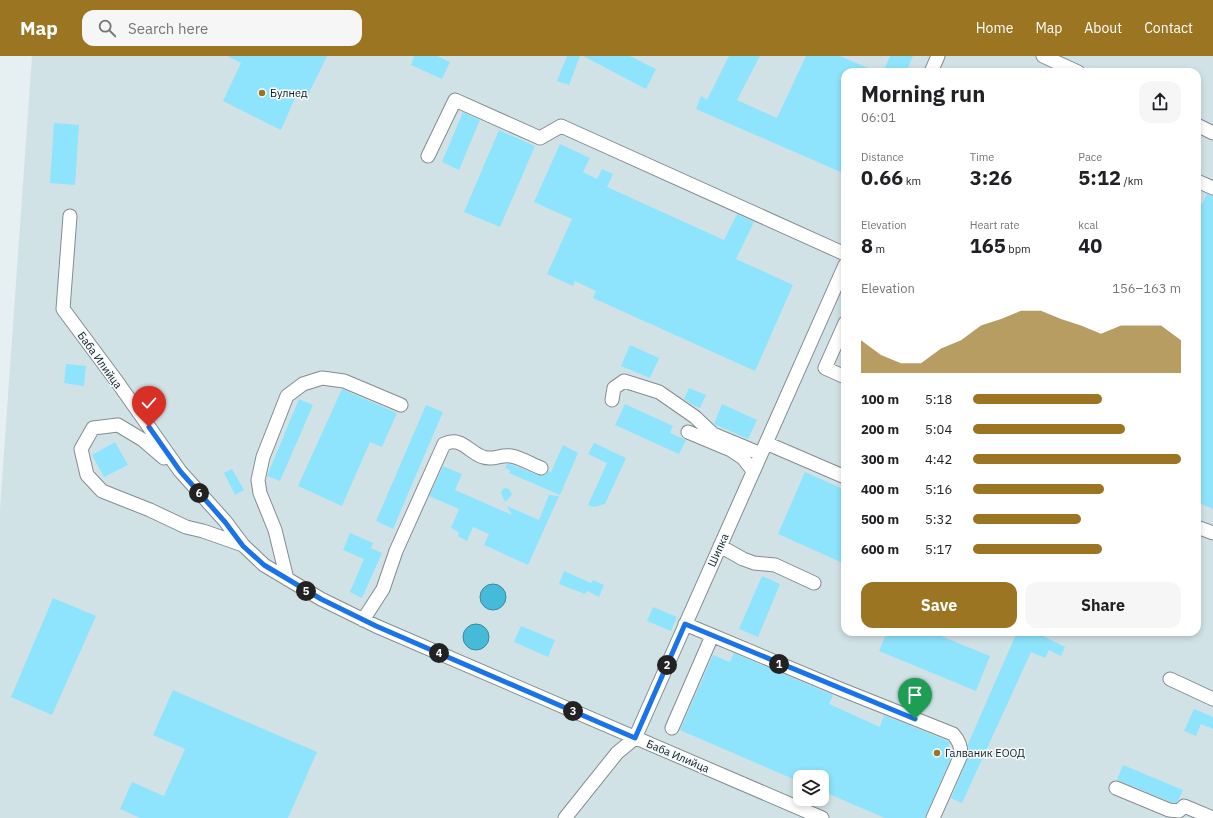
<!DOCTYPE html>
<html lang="en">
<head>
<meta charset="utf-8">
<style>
  :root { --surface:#fff; --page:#f6f6f6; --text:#202124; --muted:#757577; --accent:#9b7521 }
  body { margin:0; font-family:"IBM Plex Sans",sans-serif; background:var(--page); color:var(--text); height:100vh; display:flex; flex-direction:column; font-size:15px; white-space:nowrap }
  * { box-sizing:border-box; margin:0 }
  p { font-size:13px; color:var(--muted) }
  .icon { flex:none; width:22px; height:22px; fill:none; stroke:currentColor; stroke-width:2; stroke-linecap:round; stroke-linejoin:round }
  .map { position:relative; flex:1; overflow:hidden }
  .drawer { position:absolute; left:841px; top:12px; width:360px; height:568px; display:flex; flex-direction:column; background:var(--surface); border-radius:12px; box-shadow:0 2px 6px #0003 }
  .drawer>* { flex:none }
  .tools { position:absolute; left:793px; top:714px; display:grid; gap:8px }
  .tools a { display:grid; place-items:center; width:36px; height:36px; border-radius:8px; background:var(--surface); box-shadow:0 2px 6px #0003; font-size:20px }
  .pin { position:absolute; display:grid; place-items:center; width:34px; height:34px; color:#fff; margin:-41px -17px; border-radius:50% 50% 50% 0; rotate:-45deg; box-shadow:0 0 4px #0007 }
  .pin .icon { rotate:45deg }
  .km { position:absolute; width:20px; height:20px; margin:-10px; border-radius:50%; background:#222; color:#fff; font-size:11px; line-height:20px; text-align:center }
  .round { display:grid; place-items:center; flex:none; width:42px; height:42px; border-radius:12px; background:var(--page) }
  .overview { display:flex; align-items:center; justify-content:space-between; height:68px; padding:0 20px }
  h1 { font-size:22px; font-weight:800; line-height:30px }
  .metrics { display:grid; grid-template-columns:repeat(3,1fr); gap:6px; height:68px; padding:4px 20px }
  .metrics div { display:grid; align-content:center }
  .metrics b { font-size:20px; font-weight:800 }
  .metrics small { font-size:11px; font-weight:400 }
  .metrics p { font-size:11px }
  .chart { height:112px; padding:8px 20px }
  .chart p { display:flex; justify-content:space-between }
  .chart svg { width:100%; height:72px; margin-top:4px; fill:var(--accent); opacity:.7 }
  .action { display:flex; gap:8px; margin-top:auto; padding:8px 20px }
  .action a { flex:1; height:46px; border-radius:12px; background:var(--accent); color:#fff; font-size:16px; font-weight:800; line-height:46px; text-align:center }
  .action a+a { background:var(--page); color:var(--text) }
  ul { padding:0 20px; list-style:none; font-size:13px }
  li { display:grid; grid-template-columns:64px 48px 1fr; align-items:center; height:30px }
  li i { height:10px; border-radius:5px; background:var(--accent) }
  header { display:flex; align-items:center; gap:24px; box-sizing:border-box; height:56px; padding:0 20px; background:var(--accent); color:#fff }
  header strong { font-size:19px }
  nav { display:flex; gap:22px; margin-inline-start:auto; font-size:14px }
  .search { width:280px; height:36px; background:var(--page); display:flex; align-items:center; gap:10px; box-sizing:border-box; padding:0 14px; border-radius:12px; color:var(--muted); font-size:15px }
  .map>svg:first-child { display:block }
  .built { fill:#d1e2e7; fill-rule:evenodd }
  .water { fill:#45bbd9; stroke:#378ba0 }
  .building { fill:#8ee4fc }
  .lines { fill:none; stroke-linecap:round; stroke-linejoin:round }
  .minor-casing { stroke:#848c8e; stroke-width:15 }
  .minor { stroke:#fff; stroke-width:13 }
  .route-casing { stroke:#fff; stroke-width:8 }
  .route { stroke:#1a73e8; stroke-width:5 }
  .poi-dot { fill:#9b7521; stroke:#f4fcff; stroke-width:1.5 }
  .labels { text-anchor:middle; stroke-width:3; stroke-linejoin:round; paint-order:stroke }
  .poi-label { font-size:11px; fill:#171a1b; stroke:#f4fcff; text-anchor:start }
  .street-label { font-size:11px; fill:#171a1b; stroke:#f4fcff }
</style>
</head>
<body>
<header>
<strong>Map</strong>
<div class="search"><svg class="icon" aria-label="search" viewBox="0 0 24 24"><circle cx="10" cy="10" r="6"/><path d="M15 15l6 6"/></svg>Search here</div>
<nav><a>Home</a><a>Map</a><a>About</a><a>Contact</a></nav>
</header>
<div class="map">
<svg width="1213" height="762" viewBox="0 0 1213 762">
  <rect width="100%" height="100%" fill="#e6eff2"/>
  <path class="built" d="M32,0h1181v762h-1213v-309zM845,16h352v560h-352zM800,721h22v22h-22z"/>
  <path class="water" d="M480 541a13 13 0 1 1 26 0a13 13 0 1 1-26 0Z
    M463 581a13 13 0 1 1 26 0a13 13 0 1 1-26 0Z"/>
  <path class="building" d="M227,0h100l-19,39 -10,-4 -17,39 -58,-29 18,-38z
    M414,0h23l13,6 -8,17 -31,-14z
    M567,0h13l-11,29 -12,-4z
    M583,0h47l26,13 -10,20z
    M729,0h31l-23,44 40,18 29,-62h34l37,16h-32v102l-149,-65 5,-13 6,4z
    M890,0h23l-7,16h-23z
    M463,56l17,8 -21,50 -17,-8z
    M54,67l25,2 -4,60 -25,-2z
    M499,74l36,16 -35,81 -36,-15z
    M560,88l30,14 -7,14 14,7 5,-10 11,5 -6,13 117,53 13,-26 17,8 -18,37 57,26 -38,86 -162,-73 3,-7 -21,-10 -2,5 -26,-12 25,-55 -38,-17z
    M1207,138l6,2v313l-16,-7v-301l5,3z
    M630,289l29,13 -9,20 -29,-12z
    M66,308l20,2 -2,20 -20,-3z
    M689,332l17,7 -6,13 -9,-4 -7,-5z
    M342,333l55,24 -15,34 -12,-5 -28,64 -44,-20z
    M299,343l14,6 -33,76 -13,-5z
    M625,348l48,22 -3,7 16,7 -7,14 -64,-29z
    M722,348l35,16 -9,19 -34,-15z
    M426,349l17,7 -50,117 -17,-8z
    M115,386l13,23 -24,12 -12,-22z
    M594,387l32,15 -21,46 -11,3 -6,-2 19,-42 -19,-9z
    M563,389l15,8 -18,42 -51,-22 1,-3 -5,-2 2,-4h3l28,11 4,1 4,-2 2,-3 3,1z
    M443,410l19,8 -7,16 57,25 -5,-9 32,14 10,-25 10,1 -31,69 -44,-20 5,-11 -16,-7 -6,14 -9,-5 1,-4 -8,-4 8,-19 -30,-13z
    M232,413l12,21 -9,5 -11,-22z
    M805,416l40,18v74l-67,-30z
    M505,432l4,1 3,5 -2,3 -5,5 -4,-9 1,-3z
    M350,477l23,10 -2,5 11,5 -20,45 -12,-6 14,-33 -21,-9z
    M564,515l27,12 2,-3 11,5 -5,12 -12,-6 -2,3 -26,-10z
    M762,520l18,8 -22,53 -19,-8z
    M53,542l43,18 -44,99 -41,-18z
    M653,551l24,10 -6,14 -24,-10z
    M521,570l34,14 -7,17 -34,-15z
    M887,576h44l59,24 -14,35 -97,-40z
    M1017,576h23l-1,2 26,13 -4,9 -12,-6 -4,8 -14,-6 -69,151 -11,-5 17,-40 1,-6 -1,-8z
    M734,597l99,42 -4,9 51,23 4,-12 64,26 2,2 -6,13 7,2 -26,60h-40l-63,-27v-14h-22v5l-120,-52 33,-75 17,7z
    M173,634l144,62 -29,66h-148l-20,-9 12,-27 32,14 21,-47 -32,-14z
    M1194,653l19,8v12l-12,-5 -5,12 -12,-5z
    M1123,709l60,25 -5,11 -2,2 -5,-1 -54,-22z"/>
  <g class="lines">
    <defs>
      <path id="minor" d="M1043,0l35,16
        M931,16l7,-16
        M1197,69l16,8
        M428,100l27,-56 85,38 21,-12 284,128
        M1197,125l16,7
        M70,160l-7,93 55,74 62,88 45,50 18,24 21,20 57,34 55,27 446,192
        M845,267l-20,45 20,9
        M612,344l2,-12 10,-7 35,11 36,25 18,17 48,20
        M688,376l43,18 12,8 10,13
        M766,387l79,34
        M164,402l-21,-18 -25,-15 -25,3 -12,21 6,26 15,16 48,19 36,17 17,4 40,14
        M1197,471l16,6
        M720,490l23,13 11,4 21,2 39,18
        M287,523l-12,-49 -15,-37 -2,-13 5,-23 24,-61 16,-12 19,-6 22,3 57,24
        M363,564l20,-31 13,-38 48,-107c18,-8 24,8 39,13 11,4 17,-3 28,-1 10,2 20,8 30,12
        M685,568l155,65 113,45c6,7 8,12 8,21l-28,63
        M1170,623l43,20
        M672,672l40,-92
        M1116,732l53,22 10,1 5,-5 29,12
        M565,762l52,-65 18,-15 210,-473"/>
    </defs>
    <use href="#minor" class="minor-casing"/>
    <use href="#minor" class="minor"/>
  </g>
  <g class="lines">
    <defs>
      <path id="route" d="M149,371l31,44 45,51 18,24 21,19 57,34 55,27 259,112 50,-114 230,95"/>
    </defs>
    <use href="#route" class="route-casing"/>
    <use href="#route" class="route"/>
  </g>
  <g class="poi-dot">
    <circle cx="262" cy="37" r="4"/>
    <circle cx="937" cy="697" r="4"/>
  </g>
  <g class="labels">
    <g class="poi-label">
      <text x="270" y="41">Булнед</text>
      <text x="945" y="701">Галваник ЕООД</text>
    </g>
    <g class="street-label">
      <text transform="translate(100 304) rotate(54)" y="4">Баба Илийца</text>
      <text transform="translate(718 494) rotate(-66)" y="4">Шипка</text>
      <text transform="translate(678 700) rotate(23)" y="4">Баба Илийца</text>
    </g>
  </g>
</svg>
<div class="tools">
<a><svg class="icon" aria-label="layers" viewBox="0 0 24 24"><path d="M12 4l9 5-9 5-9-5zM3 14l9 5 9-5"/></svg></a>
</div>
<div class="pin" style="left:915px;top:663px;background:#1e9e55"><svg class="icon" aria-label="arrive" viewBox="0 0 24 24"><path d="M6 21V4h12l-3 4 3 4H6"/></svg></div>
<div class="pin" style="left:149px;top:371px;background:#d93025"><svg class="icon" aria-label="check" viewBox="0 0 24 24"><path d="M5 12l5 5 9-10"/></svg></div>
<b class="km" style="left:779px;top:608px">1</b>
<b class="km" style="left:667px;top:609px">2</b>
<b class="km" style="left:573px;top:655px">3</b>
<b class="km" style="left:439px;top:597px">4</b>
<b class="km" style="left:306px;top:535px">5</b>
<b class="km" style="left:199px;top:437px">6</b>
<section class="drawer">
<div class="overview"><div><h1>Morning run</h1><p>06:01</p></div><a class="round"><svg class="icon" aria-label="share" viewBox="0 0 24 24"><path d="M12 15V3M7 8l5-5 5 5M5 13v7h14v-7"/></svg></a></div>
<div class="metrics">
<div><p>Distance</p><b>0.66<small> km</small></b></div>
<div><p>Time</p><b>3:26</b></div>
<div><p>Pace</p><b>5:12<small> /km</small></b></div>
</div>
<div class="metrics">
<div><p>Elevation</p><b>8<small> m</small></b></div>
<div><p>Heart rate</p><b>165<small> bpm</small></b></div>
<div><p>kcal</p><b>40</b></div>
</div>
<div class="chart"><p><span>Elevation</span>156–163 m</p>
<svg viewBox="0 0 160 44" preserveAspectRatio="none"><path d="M0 44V24L10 33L20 38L30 38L40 29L50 24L60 15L70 11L80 6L90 6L100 11L110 15L120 20L130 15L140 15L150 15L160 24V44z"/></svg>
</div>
<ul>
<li><b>100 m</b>5:18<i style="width:62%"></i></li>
<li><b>200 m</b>5:04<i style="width:73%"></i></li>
<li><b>300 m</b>4:42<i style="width:100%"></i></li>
<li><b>400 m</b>5:16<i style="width:63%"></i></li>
<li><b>500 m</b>5:32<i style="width:52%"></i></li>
<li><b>600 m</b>5:17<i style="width:62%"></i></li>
</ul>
<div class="action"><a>Save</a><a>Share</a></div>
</section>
</div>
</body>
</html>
